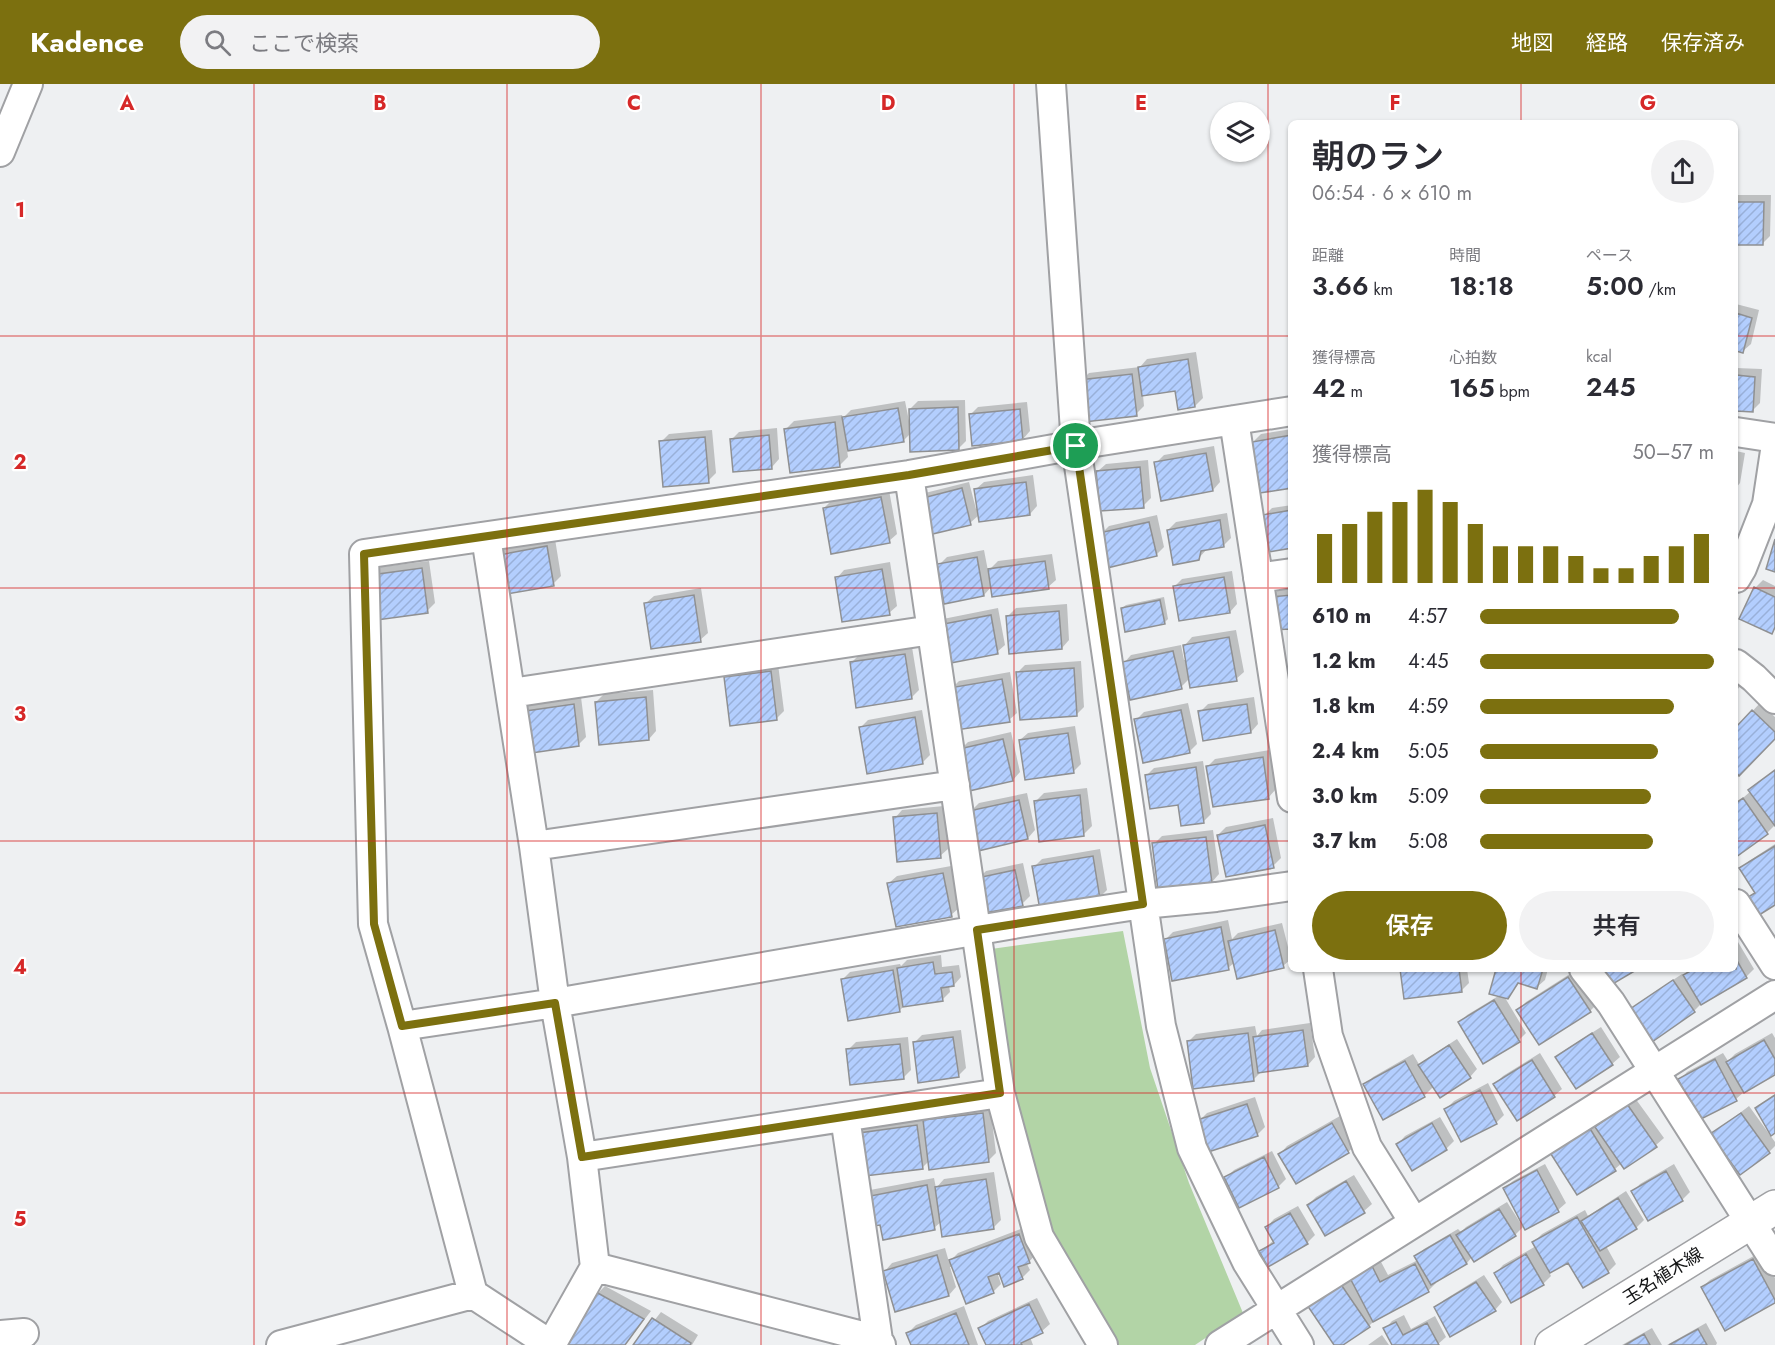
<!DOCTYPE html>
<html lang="ja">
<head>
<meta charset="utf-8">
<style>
  :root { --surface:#fff; --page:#f2f2f3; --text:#2b2b33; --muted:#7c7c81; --accent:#7c700f }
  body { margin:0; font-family:Jost,"Noto Sans JP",sans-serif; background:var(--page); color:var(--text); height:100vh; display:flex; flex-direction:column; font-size:22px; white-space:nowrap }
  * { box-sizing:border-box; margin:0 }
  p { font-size:20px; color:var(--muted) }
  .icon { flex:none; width:33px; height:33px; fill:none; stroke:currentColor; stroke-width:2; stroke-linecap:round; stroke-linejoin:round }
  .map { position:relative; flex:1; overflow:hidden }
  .side { position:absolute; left:1288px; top:36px; width:450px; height:852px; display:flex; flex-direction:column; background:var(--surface); border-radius:9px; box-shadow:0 2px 4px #0004 }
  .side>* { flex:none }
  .buttons { position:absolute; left:1210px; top:18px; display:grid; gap:12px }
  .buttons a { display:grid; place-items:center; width:60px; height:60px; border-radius:50%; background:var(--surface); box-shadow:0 2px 4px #0004; font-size:30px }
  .pin { position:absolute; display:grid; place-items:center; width:51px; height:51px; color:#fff; margin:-26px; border:3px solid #fff; border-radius:50%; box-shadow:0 2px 6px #0007 }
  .round { display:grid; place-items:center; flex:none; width:63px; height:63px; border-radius:32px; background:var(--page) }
  .head { display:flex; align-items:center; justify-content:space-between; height:102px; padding:0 24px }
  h1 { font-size:33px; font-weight:600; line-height:45px }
  .figures { display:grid; grid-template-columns:repeat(3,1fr); gap:9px; height:102px; padding:6px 24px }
  .figures div { display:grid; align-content:center }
  .figures b { font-size:26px; font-weight:600 }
  .figures small { font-size:16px; font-weight:400 }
  .figures p { font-size:16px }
  .chart { height:168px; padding:12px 24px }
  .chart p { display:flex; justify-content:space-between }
  .chart svg { width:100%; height:108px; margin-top:6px; stroke:var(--accent); stroke-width:6 }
  .cta { display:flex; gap:12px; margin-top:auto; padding:12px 24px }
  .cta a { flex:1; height:69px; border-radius:36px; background:var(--accent); color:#fff; font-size:24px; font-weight:600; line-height:69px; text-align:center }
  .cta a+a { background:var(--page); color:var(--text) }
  ul { padding:0 24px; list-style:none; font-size:20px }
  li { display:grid; grid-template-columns:96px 72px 1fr; align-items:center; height:45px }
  li i { height:15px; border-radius:8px; background:var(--accent) }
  header { display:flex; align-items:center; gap:36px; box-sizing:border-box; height:84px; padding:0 30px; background:var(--accent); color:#fff }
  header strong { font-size:28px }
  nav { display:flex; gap:33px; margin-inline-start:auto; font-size:21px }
  .search { width:420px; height:54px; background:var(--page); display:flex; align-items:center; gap:15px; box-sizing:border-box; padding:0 21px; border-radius:33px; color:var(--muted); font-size:22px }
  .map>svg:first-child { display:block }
  .park { fill:#b2d4a6 }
  .shadow { fill:#0003 }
  .building { fill:url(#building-hatch); stroke:#8f9092; stroke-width:1.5 }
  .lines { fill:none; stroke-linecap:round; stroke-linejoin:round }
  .street-casing { stroke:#a0a1a4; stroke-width:32 }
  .secondary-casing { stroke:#a0a1a4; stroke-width:36 }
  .street { stroke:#fff; stroke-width:28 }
  .secondary { stroke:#fff; stroke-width:33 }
  .route-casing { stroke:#fff; stroke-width:12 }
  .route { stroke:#7c700f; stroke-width:8 }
  .grid { fill:none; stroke:#d62828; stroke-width:1.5; stroke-opacity:0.55 }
  .labels { text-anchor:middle; stroke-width:4.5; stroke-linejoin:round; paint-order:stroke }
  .street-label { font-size:18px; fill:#131415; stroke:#fff }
  .grid-label { font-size:20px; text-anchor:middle; font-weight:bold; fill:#d62828; stroke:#fff; stroke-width:4.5; stroke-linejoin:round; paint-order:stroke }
</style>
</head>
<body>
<header>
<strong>Kadence</strong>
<div class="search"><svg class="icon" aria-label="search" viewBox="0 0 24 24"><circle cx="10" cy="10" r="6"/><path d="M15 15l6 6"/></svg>ここで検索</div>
<nav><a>地図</a><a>経路</a><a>保存済み</a></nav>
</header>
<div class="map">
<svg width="1775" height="1261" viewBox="0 0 1775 1261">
  <defs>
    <pattern id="building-hatch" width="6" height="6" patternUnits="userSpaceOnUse" patternTransform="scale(1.5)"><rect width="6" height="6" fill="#b3cefe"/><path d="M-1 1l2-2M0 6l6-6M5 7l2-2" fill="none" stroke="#99b0d9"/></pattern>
  </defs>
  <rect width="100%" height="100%" fill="#eef0f2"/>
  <path class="park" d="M1123,847l27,137 39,115 54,130 -48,32h-78l-73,-120 -32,-109 -21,-167z"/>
  <path class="shadow" d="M1736,111h35l-1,41 -7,7h-27z
    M1736,220l23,6 -8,34 -8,7 -7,-1z
    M1196,268l7,46 -8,8 -19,-16 -33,5 1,11 -8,8 -55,-33 8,-8 51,-6 7,-8z
    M1736,284l26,1 -2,34 -8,8 -16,-1z
    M965,316l1,41 -8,8 -47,-16 -8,8 -56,9 1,7 -8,8 -54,-36 8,-8 48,-6 1,3 8,-8 54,-9 4,20h2l-1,-12 8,-8z
    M1027,318l3,29 -7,8 -53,-24 8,-8z
    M777,344l2,31 -7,8 -40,-28 7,-7z
    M1292,345v58l-39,-45 8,-8z
    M712,346l4,43 -8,8 -47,-39 8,-8z
    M1214,362l6,36 -7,8 -57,-27 8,-8z
    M1736,367l9,2 -5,30 -4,5z
    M1148,376l3,38 -8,8 -45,-35 8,-7z
    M1033,391l4,31 -7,8 -51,1 -9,8 -45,11v-41l44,-11 7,27 2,-1 -2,-19 8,-7z
    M889,406l8,44 -8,7 -65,-33 8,-8z
    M1292,421v41l-28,-30 8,-8z
    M1227,429l4,25 -8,8 -16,3 -9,10 -30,-29 8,-8z
    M1157,431l7,32 -7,7 -48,12 -8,-32 8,-8z
    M555,455l6,37 -8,8 -57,-28 7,-7z
    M984,466l4,21 10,-10 54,-7 4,26 -8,7 -56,-1 -8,9 -45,-30 8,-8z
    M429,477l6,42 -8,8 -54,-36 8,-8z
    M890,478l7,44 -8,7 -52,-35 7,-8z
    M1232,487l5,33 -7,8 -56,-25 8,-8z
    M1763,496l12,6v43l-4,3 -16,-44z
    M701,504l7,45 -8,7 -54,-37 8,-7z
    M1292,504v39l-21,-30 8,-8z
    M1164,513l4,22 -4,4 -42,-15 4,-3z
    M1067,520l2,36 -7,8 -54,-32 8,-8z
    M998,524l7,37 -8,7 -55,11 1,-44z
    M1236,546l8,42 -8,7 -46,-1 -9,9 -57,-24 7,-8 50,-10 3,15h3l-2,-15 7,-8z
    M912,563l7,43 -8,8 -60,-35 8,-8z
    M1081,577l3,46 -7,7 -60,-41 8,-8z
    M1292,579v41l-7,-35z
    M778,580l6,47 -8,8 -51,-42 8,-7z
    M1010,588l7,41 -8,7 -58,-31 8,-8z
    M1736,590l8,8 -8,9z
    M653,606l3,41 -7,8 -53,-37 8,-8z
    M581,613l5,40 -7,7 -58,-32 8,-8z
    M1254,613l4,27 -7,8 -51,-20 8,-8z
    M1188,619l9,41 -8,8 -53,-32 8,-8z
    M1760,619l15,14v20l-36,37 -3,-4v-41z
    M922,626l8,45 -8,8 -61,-36 7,-7z
    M1075,642l6,38 -8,8 -53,-32 8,-7z
    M1011,648l9,40 -7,8 -43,10 -10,-40 8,-8z
    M1270,666l6,39 -7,8 -62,-30 8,-8z
    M1203,677l8,53 -7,7 -58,-45 8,-8z
    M1775,686v55l-8,8 -31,22v-51z
    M1087,704l5,38 -8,8 -48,-33 8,-8z
    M1027,709l8,37 -7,8 -57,-27 8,-8z
    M944,722l4,43 -8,7 -45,-38 7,-8z
    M1273,734l8,40 -8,8 -55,-31 8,-8z
    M1213,746l6,44 -7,8 -58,-38 8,-8z
    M1775,760v59l-30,-3 11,-9 -15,-22 8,-8z
    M1100,765l7,41 -8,8 -65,-31 8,-8z
    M1023,779l7,33 -8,8 -44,-25 8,-8z
    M951,782l8,42 -8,7 -62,-32 8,-7z
    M1228,836l4,19 6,-6 44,-10 9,36 -8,7 -48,-4 -7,6 -63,-28 8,-8z
    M1738,858l16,27 -8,8 -44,26 -8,8 -62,-1 8,-8 42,-28 2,3 8,-8h44v-26z
    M941,871l1,12 17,-2 2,12 -7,8h-5l1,7 -8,8 -37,5 -6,6 -57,-31 8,-8 50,-8 1,2 6,-6z
    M1402,885h65l2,14 -8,8z
    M1498,885h50l-3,11 -8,7 -17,-5 -12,15 -4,-1 22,37 -7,7 -59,-17 7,-8 33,-20z
    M1576,886l22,33 -8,8 -72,-1 8,-8z
    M1310,939l5,34 -7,8 -46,6 -8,8 -66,-37 8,-8 59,-8 2,10 5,-6z
    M1601,943l19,30 -8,7 -55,-6 8,-8z
    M961,946l5,38 -8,8 -44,-33 8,-8z
    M1772,949l3,5v35l-31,19 -8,7 -56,-19 7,-8 36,-19 5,8 7,-7z
    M908,953l3,33 -8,8 -55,-28 8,-8z
    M1457,955l20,30 -7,8 -36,9 -10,10 -41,22 -18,-33 8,-8 40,-23 7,12 8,-8z
    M1540,969l22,36 -8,7 -59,-12 8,-8z
    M1488,999l16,32 -8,8 -34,17 -16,-31 8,-8z
    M1775,1010v37l-19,-23z
    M1255,1013l10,30 -8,8 -58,-14 8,-8z
    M1635,1014l29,40 -8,7 -32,22 -2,-4 -7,6 -38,24 -26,-42 46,-31 3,4z
    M990,1022l6,47 -8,8h-59l-6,6 -63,-34 8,-7 57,-8v2l7,-7z
    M1749,1022l26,36v4l-6,6 -57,-18z
    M1340,1032l16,29 -8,7 -68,2 7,-8z
    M1440,1033l14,24 -8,8 -34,20 -14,-25 7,-8z
    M1272,1067l14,28 -8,8 -52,-9 8,-8z
    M1545,1080l21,39 -8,7 -53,-22 8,-7z
    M1674,1080l16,28 -8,8 -33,19 -16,-27 7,-8z
    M994,1088l7,48 -8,8 -51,-7 -8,7 -53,-5 -14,3 3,-36 64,-12 2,10 8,-9z
    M1354,1091l18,29 -8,7 -38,23 -18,-29 8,-8z
    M1626,1107l18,29 -8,8 -30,18 10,18 -7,7 -26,15 -14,-25 -20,11 2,4 -8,8 -31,17 -16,-28 7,-8 33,-19 -2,-4 8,-8 43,-24 3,6z
    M1507,1118l16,25 -8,8 -43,22 -5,6 -32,18 1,2 -8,8 -51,27 -8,8 -29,19h-4l-27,-40 71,-45 8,15 30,-15 -2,-3 8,-8 34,-20 3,3 5,-5z
    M1298,1122l17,29 -8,8 -46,8 13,-11 -7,-13 7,-8z
    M1026,1143l10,27 -9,10 3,6 -8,8 -22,-7 -3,1 4,12 -8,8 -40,-25h-3l6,20 -7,8 -64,-24 7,-8 53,-15 4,14 9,-9z
    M1761,1168l14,26v24l-73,-15 8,-7z
    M1484,1191l18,27 -7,8 -59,-3 8,-7z
    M605,1202l46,25 -26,34h-55l28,-52z
    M1037,1214l13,26 -8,7 -12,6 3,8h-45l-8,-16 8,-8z
    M964,1222l14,39h-65l-5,-12 8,-8z
    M661,1228l37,23 -6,10h-57z
    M1404,1231l7,14 24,-13 11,21 -9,8h-44l-8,-16 7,-8z
    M1706,1239l11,20 -1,2h-49z
    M1652,1244l10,17h-40z
    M1382,1251l7,10h-21z"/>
  <path class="building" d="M1736,118h28l-1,43h-27z
    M1736,229l16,5 -9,35 -7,-2z
    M1188,275l7,48 -17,3 -3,-19 -33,5 -4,-29z
    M1132,290l5,42 -53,6 -5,-42z
    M1736,291l19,2 -2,35 -17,-1z
    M958,323l1,43 -49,2 -1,-43z
    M898,324l6,34 -56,9 -6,-34z
    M1020,325l3,32 -51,5 -3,-32z
    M835,338l5,45 -50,6 -6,-44z
    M769,351l3,34 -39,3 -3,-33z
    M1292,351v53l-32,5 -8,-51z
    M705,353l4,46 -46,4 -4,-46z
    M1206,369l7,38 -52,10 -7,-39z
    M1140,383l4,41 -44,3 -4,-40z
    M1026,398l4,33 -51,7 -5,-33z
    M962,404l9,37 -47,11 -9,-36z
    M881,413l9,46 -59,11 -8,-46z
    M1292,426v38l-24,4 -6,-37z
    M1220,436l4,27 -23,4 -2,9 -26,5 -6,-35z
    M1149,438l8,34 -50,12 -8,-35z
    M1775,455v33l-9,-3z
    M547,462l7,40 -53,9 -7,-39z
    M977,473l7,39 -40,8 -7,-40z
    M1045,477l4,28 -57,8 -4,-28z
    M422,484l6,45 -51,7 -6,-45z
    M882,485l8,46 -48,7 -7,-45z
    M1224,493l6,36 -51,8 -6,-35z
    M1754,503l21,10v30l-3,7 -33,-15z
    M694,511l7,47 -50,7 -7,-46z
    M1292,511v40l-1,-6 -20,1 -2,-33z
    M1160,516l5,24 -40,8 -4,-24z
    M1059,527l3,38 -53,5 -3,-38z
    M991,531l7,39 -58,11 -7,-39z
    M1229,553l8,44 -47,7 -7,-43z
    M1173,567l9,38 -52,11 -8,-38z
    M905,570l7,45 -56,9 -6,-46z
    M1074,584l3,48 -57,4 -4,-48z
    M771,587l6,49 -47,6 -6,-49z
    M1002,595l8,43 -54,8 -7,-42z
    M646,613l3,43 -50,5 -4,-43z
    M574,620l5,42 -54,8 -6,-42z
    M1247,620l4,29 -48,8 -5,-30z
    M1181,626l9,43 -47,10 -9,-44z
    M1752,626l23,22v7l-36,37 -3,-4v-45z
    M915,633l8,47 -56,10 -8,-47z
    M1068,649l6,40 -49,7 -6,-40z
    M1003,655l10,42 -44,10 -10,-42z
    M1263,673l6,42 -56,8 -7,-41z
    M1196,683l8,56 -23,3 -3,-21 -28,4 -5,-34z
    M1775,686v56l-27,-36z
    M1080,711l4,41 -45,6 -5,-41z
    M1743,714l25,36 -32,23v-54z
    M1019,716l9,39 -50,12 -9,-40z
    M937,729l4,45 -44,4 -4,-45z
    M1265,741l9,43 -48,9 -9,-42z
    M1206,753l6,46 -54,7 -6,-47z
    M1775,762v59l-19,12 -13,-17 12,-7 -16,-25z
    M1093,772l7,43 -60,11 -8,-44z
    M1015,786l8,36 -39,7 -7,-35z
    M943,789l9,44 -56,10 -9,-44z
    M1221,843l8,43 -57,11 -8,-42z
    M1275,846l9,38 -47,11 -9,-38z
    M1736,875l11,19 -46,27 -18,-30 11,-6h42z
    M933,878l2,12 17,-2 2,14 -13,2 2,13 -40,6 -6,-39z
    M1400,885h59l3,23 -58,7z
    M1496,885h47l-6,20 -19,-6 -10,16 -19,-5z
    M1602,885h36l-27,16z
    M893,886l7,42 -52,9 -7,-42z
    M1568,893l23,35 -52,33 -23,-35z
    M1673,896l22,32 -43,30 -22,-33z
    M1494,916l26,42 -37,22 -25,-42z
    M1303,946l5,36 -50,7 -5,-36z
    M1248,949l6,48 -61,8 -6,-48z
    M1592,949l21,32 -37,24 -21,-32z
    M953,953l6,40 -41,6 -5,-41z
    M1764,956l11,19v16l-31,18 -18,-31z
    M900,960l4,35 -54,6 -4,-36z
    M1449,961l22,33 -31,20 -22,-33z
    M1715,975l22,42 -38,19 -21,-41z
    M1532,976l23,37 -38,24 -24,-37z
    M1405,977l20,36 -42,23 -20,-36z
    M1480,1006l17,34 -36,18 -17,-33z
    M1775,1011v38l-4,3 -16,-28z
    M1247,1020l11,32 -50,16 -11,-32z
    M1627,1020l30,43 -33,22 -29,-42z
    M983,1029l6,49 -60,8 -6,-50z
    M1741,1029l29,40 -30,22 -30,-41z
    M1332,1039l17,30 -53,31 -18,-30z
    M1432,1039l15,27 -35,21 -16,-27z
    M917,1041l6,44 -58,7 -6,-43z
    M1589,1043l27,44 -39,24 -28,-44z
    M1264,1073l15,31 -40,20 -15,-31z
    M1537,1086l22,42 -34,18 -22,-42z
    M1666,1087l17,30 -35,20 -17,-30z
    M986,1095l8,50 -52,8 -7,-50z
    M1346,1097l19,32 -40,23 -18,-31z
    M927,1101l8,45 -52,10 -3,-15 -14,2 -6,-29z
    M1618,1114l19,31 -37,22 -19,-30z
    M1499,1125l17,27 -42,26 -18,-27z
    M1290,1129l18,31 -40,23 -9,-16 15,-8 -9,-16z
    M1577,1133l32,56 -26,15 -15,-25 -18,10 -18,-31z
    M1019,1150l11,29 -12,4 5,12 -19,8 -5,-14 -11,4 6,16 -28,11 -17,-44z
    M1450,1151l17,29 -36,21 -17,-29z
    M1526,1170l18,31 -33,18 -17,-30z
    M937,1171l12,41 -54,16 -12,-41z
    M1753,1175l22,41v3l-50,28 -24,-44z
    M1415,1180l14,28 -56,30 -23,-44 22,-12 8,16z
    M1476,1198l20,29 -46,26 -16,-30z
    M1340,1199l30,44 -27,18h-9l-27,-40z
    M596,1208l48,27 -19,26h-57z
    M1029,1220l14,29 -22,10 1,2h-36l-8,-17z
    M956,1229l13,32h-58l-5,-12z
    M652,1234l39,25 -1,2h-57z
    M1396,1238l7,13 24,-12 12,22h-47l-9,-17z
    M1698,1245l9,16h-38z
    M1644,1250l6,11h-25z"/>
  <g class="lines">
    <defs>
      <path id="street" d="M1051,0l25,361 85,581 31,122 55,114 52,83
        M0,68l28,-68
        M1292,327l-216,34 -167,30 -545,79 9,370 29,102 153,-23 464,-80 124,-19 73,-7 76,-11
        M1234,336l58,378
        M1736,348l39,6
        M909,391l91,618 39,144 64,108
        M486,453l48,309 21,157 27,154 13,110 -44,78
        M1258,494l34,-5
        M1736,494l6,-10 25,-64 8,-53
        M1736,580l18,14 21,21
        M511,609l421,-63
        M534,762l421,-61
        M1736,820l39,61
        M1318,885l10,67 39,111 47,75
        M1584,885l27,34 164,258
        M402,942l71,268 78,51
        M845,1033l33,223
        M582,1073l418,-64
        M595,1183l283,73 3,5
        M0,1251l24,-2
        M281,1261l192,-51
        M1220,1261l555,-350"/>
      <path id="secondary" d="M1552,1261l223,-138"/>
    </defs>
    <use href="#street" class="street-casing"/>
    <use href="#secondary" class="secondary-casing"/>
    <use href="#street" class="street"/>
    <use href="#secondary" class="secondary"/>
  </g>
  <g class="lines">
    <defs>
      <path id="route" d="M1076,362l67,458 -166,26 23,163 -418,64 -27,-154 -153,23 -28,-102 -10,-370 545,-79z"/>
    </defs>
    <use href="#route" class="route-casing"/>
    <use href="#route" class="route"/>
  </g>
  <path class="grid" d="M254,0v1261M507,0v1261M761,0v1261M1014,0v1261M1268,0v1261M1521,0v39M0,252h1292M1736,252h39M0,504h1292M1736,504h39M0,757h1292M1736,757h39M1521,885v376M0,1009h1775"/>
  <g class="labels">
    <g class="street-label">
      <text transform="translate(1663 1192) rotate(-32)" y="6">玉名植木線</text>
    </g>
  </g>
  <g class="grid-label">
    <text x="127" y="26">A</text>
    <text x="380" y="26">B</text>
    <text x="634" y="26">C</text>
    <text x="888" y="26">D</text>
    <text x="1141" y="26">E</text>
    <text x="1395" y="26">F</text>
    <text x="1648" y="26">G</text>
    <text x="20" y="133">1</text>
    <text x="20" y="385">2</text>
    <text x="20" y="637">3</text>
    <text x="20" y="890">4</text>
    <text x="20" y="1142">5</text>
  </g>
</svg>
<div class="buttons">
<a><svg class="icon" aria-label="layers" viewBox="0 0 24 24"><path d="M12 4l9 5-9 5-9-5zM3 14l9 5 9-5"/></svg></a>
</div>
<div class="pin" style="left:1076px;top:362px;background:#1e9e55"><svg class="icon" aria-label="arrive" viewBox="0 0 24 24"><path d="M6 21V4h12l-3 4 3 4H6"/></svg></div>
<section class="side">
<div class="head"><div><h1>朝のラン</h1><p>06:54 · 6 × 610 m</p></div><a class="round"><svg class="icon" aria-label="share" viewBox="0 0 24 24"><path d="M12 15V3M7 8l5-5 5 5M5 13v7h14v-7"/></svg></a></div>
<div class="figures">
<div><p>距離</p><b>3.66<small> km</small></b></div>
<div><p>時間</p><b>18:18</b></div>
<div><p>ペース</p><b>5:00<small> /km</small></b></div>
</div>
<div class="figures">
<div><p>獲得標高</p><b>42<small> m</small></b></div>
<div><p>心拍数</p><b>165<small> bpm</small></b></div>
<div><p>kcal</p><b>245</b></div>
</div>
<div class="chart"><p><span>獲得標高</span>50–57 m</p>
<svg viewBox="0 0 160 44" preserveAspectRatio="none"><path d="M5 44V24M15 44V20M25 44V15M35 44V11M45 44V6M55 44V11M65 44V20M75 44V29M85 44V29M95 44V29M105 44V33M115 44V38M125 44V38M135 44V33M145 44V29M155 44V24"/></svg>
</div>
<ul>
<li><b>610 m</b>4:57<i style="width:85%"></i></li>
<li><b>1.2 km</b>4:45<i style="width:100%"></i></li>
<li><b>1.8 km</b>4:59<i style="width:83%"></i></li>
<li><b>2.4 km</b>5:05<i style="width:76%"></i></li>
<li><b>3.0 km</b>5:09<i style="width:73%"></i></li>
<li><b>3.7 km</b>5:08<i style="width:74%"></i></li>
</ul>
<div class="cta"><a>保存</a><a>共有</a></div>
</section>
</div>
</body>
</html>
